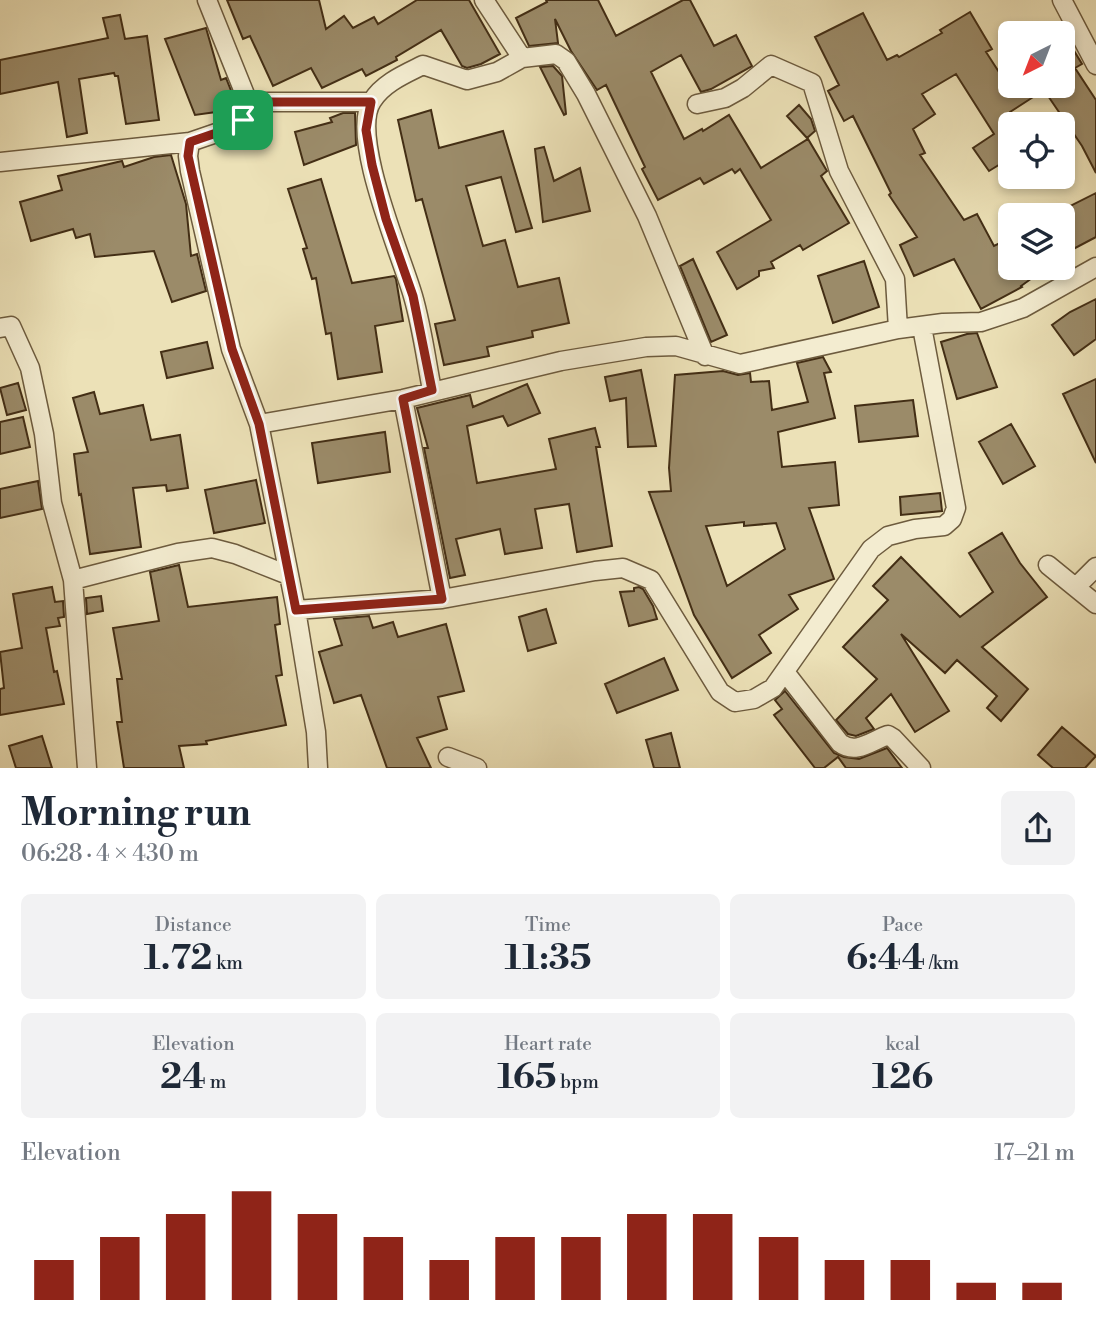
<!DOCTYPE html>
<html lang="en">
<head>
<meta charset="utf-8">
<style>
  :root { --surface:#fff; --page:#f2f2f3; --text:#1f2937; --muted:#747a83; --accent:#8f2418 }
  body { margin:0; font-family:"Libre Bodoni",serif; background:var(--page); color:var(--text); height:100vh; display:flex; flex-direction:column; font-size:26px; white-space:nowrap }
  * { box-sizing:border-box; margin:0 }
  p { font-size:23px; color:var(--muted) }
  .icon { flex:none; width:38px; height:38px; fill:none; stroke:currentColor; stroke-width:2; stroke-linecap:round; stroke-linejoin:round }
  .map { position:relative; height:768px; overflow:hidden }
  .drawer { display:flex; flex-direction:column; background:var(--surface); flex:1 }
  .drawer>* { flex:none }
  .needle { width:46px; rotate:222deg }
  .buttons { position:absolute; left:998px; top:21px; display:grid; gap:14px }
  .buttons a { display:grid; place-items:center; width:77px; height:77px; border-radius:10px; background:var(--surface); box-shadow:0 4px 10px #0003; font-size:35px }
  .pin { position:absolute; display:grid; place-items:center; width:60px; height:60px; color:#fff; margin:-30px; border-radius:14px; box-shadow:0 4px 10px #0006 }
  .round { display:grid; place-items:center; flex:none; width:74px; height:74px; border-radius:10px; background:var(--page) }
  .headline { display:flex; align-items:center; justify-content:space-between; height:119px; padding:0 21px }
  h1 { font-size:38px; font-weight:800; line-height:52px }
  .stats { display:grid; grid-template-columns:repeat(3,1fr); gap:10px; height:119px; padding:7px 21px }
  .stats div { display:grid; align-content:center; border-radius:10px; background:var(--page); text-align:center }
  .stats b { font-size:35px; font-weight:800 }
  .stats small { font-size:19px; font-weight:400 }
  .stats p { font-size:19px }
  .chart { height:196px; padding:14px 21px }
  .chart p { display:flex; justify-content:space-between }
  .chart svg { width:100%; height:126px; margin-top:7px; stroke:var(--accent); stroke-width:6 }
  .map>svg:first-child { display:block }
  .building { fill:#9b8b69; stroke:#432e15; stroke-width:2; fill-rule:evenodd }
  .lines { fill:none; stroke-linecap:round; stroke-linejoin:round }
  .street-casing { stroke:#6d5b3e; stroke-width:21 }
  .street { stroke:#f3ecd0; stroke-width:18 }
  .route-casing { stroke:#fff; stroke-width:14 }
  .route { stroke:#8f2418; stroke-width:9 }
</style>
</head>
<body>
<div class="map">
<svg width="1096" height="768" viewBox="0 0 1096 768">
  <rect width="100%" height="100%" fill="#ece1b7"/>
  <filter id="stains"><feTurbulence type="fractalNoise" baseFrequency=".00286" numOctaves="4"/><feColorMatrix values="0 0 0 0 .2 0 0 0 0 .09 0 0 0 0 .02 0 0 0 .5 -.17"/></filter>
  <radialGradient id="worn" r=".72"><stop offset=".6" stop-color="#630" stop-opacity="0"/><stop offset="1" stop-color="#630" stop-opacity=".3"/></radialGradient>
  <path class="building" d="M227,0h92l7,29 18,-13 9,12 21,-11 4,7 39,-24h52l31,54 -19,10 -14,4 -5,-2 -21,-36 -45,27 1,3 -31,16 -4,-7 -40,19 -11,-20 -38,18 -23,-50 -7,3z
    M546,0h52l18,36 67,-36h7l24,46 22,-11 16,31 -41,23 -10,3 -20,-37 -30,17 33,67 18,-10 1,2 26,-16 32,53 47,-29 19,32 -6,5 28,47 -46,27 -3,-5 -29,17 3,6 -15,3v5l-22,13 -20,-37 54,-32 -31,-51 -5,4 -3,-4 -28,15 -4,-6 -42,22 -16,-31 3,-2 -39,-82 -9,5 -26,-39 -16,-32 3,24 -29,3 -13,-28 31,-16z
    M970,12l22,37 -6,3 22,34h54v-55l20,33 -7,4 21,32v73l-14,-27 -38,-56 -34,22v46l-21,13 -16,-23 21,-14 -38,-60 -34,20 13,20 -22,15 12,24 -5,2 44,65 13,-6 17,32 16,-8v30h36l-25,18 1,1 -41,22 -27,-50 -40,17 -14,-31 17,-8 -28,-42 2,-2 -38,-77 -9,5 -16,-30 11,-6 -24,-48 48,-24 24,47 10,-5 2,2 43,-24 -2,-3z
    M120,15l5,24 22,-3 12,84 -33,4 -8,-48h-3l-1,-3 -35,6 8,54 -20,4 -9,-55 -58,12v-34l108,-22 -5,-20z
    M206,28l15,52 5,-2 10,25 -20,9 -21,3 -30,-76z
    M553,66l9,10 4,38 -2,1 -24,-48z
    M799,105l12,14 4,12 -8,7 -20,-22z
    M431,110l8,38 64,-17 29,97 -16,4 -15,-55 -35,9 17,60 22,-6 13,47 41,-9 10,45 -37,8 1,6 -46,10 2,9 -45,9 -9,-41 20,-4 -33,-121 -6,2 -18,-81z
    M343,113h12l1,32 -52,20 -9,-33 37,-10 -2,-4z
    M544,147l10,34 26,-13 10,43 -47,11 -8,-73z
    M171,155l15,49 5,52 6,-2 9,37 -34,11 -18,-51 -59,6 -5,-23 -14,4 -3,-9 -42,12 -11,-39 42,-12 -4,-14 64,-15 2,6 30,-10z
    M321,179l31,104 42,-7 2,3 7,42 -28,5 7,46 -44,7 -7,-46 -5,1 -10,-56 -4,1 -9,-30 4,-1 -19,-59z
    M1096,193v44l-34,18v-45z
    M693,259l34,76 -16,7 -31,-76z
    M864,261l15,46 -46,16 -15,-47z
    M1096,299v40l-22,16 -22,-30 18,-13z
    M977,333l20,54 -40,12 -16,-57 26,-8z
    M207,342l6,26 -46,10 -6,-26z
    M823,357l8,15 -7,1 11,45 -57,14 4,35 53,-5 4,43 -30,3 25,71 -45,16 9,14 -39,26 12,18 -39,25 -38,-63 -45,-123 22,-1 -2,-23 6,-93 48,-4 15,4 12,-2 1,9 18,-1 3,29 36,-8 -11,-39zM744,522v4l32,-3 9,26 -58,37 -21,-60z
    M641,370l15,76 -28,1 -2,-49 -16,3 -5,-24z
    M1096,379v84l-33,-69z
    M18,383l8,27 -19,5 -7,-27z
    M527,384l13,29 -32,13 -5,-10 -36,10 10,57 79,-14 -7,-30 46,-11 5,19h-4l16,99 -35,6 -8,-48 -34,5 7,39 -37,6 -5,-25 -44,10 9,36 -15,3 -26,-130h4l-11,-40 53,-13 3,12z
    M94,392l6,22 43,-9 8,35 29,-5 8,53 -21,3 -1,-6 -33,3 8,59 -51,7 -9,-60 -2,1 -5,-41 14,-2 -15,-54z
    M913,400l5,36 -59,6 -4,-36z
    M23,417l7,30 -30,7v-32z
    M1011,424l24,42 -32,18 -24,-42z
    M385,432l5,40 -72,11 -6,-40z
    M256,480l9,43 -51,10 -9,-43z
    M38,481l4,28 -42,9v-29z
    M940,493l2,18 -41,4 -1,-18z
    M1002,533l18,30 27,34 -65,50 46,42 -27,32 -14,-13 10,-12 -40,-36 -12,13 -44,-39 48,77 -34,21 -24,-38 -25,24 8,11 -18,7 -8,-2 -12,-14 41,-41 -34,-32 45,-47 -15,-14 28,-29 59,60 33,-25 -24,-39z
    M179,565l9,42 89,-10 3,27 -5,1 7,50 -6,1 10,49 -80,16 1,3 -28,2 5,22h-60l-7,-46h5l-5,-43h5l-9,-51 46,-7 -9,-49z
    M52,587l3,15 8,-1 1,16 -6,1 2,8 -14,2 8,44 3,-1 7,33 -64,11v-26l4,-1 -4,-36 22,-4 -9,-54z
    M639,587l4,2 10,17 4,13 -28,7 -9,-34 14,-1v-3z
    M101,596l2,15 -16,3 -1,-16z
    M546,609l10,34 -28,8 -9,-34z
    M369,616l4,12 20,-6 5,15 48,-13 18,67 -26,6 9,32 -30,9 14,30h-44l-26,-73 -27,8 -15,-51 23,-7 -8,-26z
    M664,658l14,32 -61,23 -12,-29z
    M785,691l49,62 10,4 15,2 28,-11 15,20h-56l-8,-11 -14,11h-9l-41,-53 8,-6 -7,-9z
    M1062,727l34,29 -11,12h-32l-15,-13z
    M671,733l9,35h-26l-8,-28z
    M42,736l10,32h-36l-7,-22z"/>
  <g class="lines">
    <defs>
      <path id="street" d="M1062,0l34,65
        M522,58l34,-4 10,7 20,33 61,122 58,140
        M248,102h123
        M697,104l28,-6 18,-10 28,-23 41,18 27,88 56,108 3,50
        M190,142l-2,14 2,15 41,178 28,75 37,186 20,122 2,36
        M0,162l190,-20 35,-12 18,-10 5,-18 -41,-102
        M0,328l11,-2 19,42 14,66 8,69 21,77 14,188
        M432,390c-6,-31 -10,-63 -19,-94 -11,-39 -64,-160 -41,-195 11,-18 33,-27 51,-36l44,15 30,-8 25,-14 -38,-58
        M403,399l39,200
        M259,424l144,-25 158,-38 85,-14 30,-1 64,18 158,-35 45,-6 38,-1 42,-14 73,-41
        M1048,565l48,39
        M73,580l105,-27 34,-5 23,6 53,21
        M1076,587l20,-20
        M296,610l146,-11 153,-28 28,-3 28,12 69,112 15,10 19,-3 19,-11 98,-139 17,-13 27,-7 29,-3 8,-7 4,-11 -34,-181
        M785,672l55,71c16,12 31,-2 48,-8l5,3 28,30
        M448,757l29,11"/>
    </defs>
    <use href="#street" class="street-casing"/>
    <use href="#street" class="street"/>
  </g>
  <g class="lines">
    <defs>
      <path id="route" d="M248,102h123l-5,28 6,35 14,54 27,77 19,94 -29,9 39,200 -146,11 -37,-186 -27,-75 -44,-193 2,-14 35,-12 18,-10z"/>
    </defs>
    <use href="#route" class="route-casing"/>
    <use href="#route" class="route"/>
  </g>
  <rect width="100%" height="100%" filter="url(#stains)"/>
  <rect width="100%" height="100%" fill="url(#worn)"/>
</svg>
<div class="buttons">
<a><svg class="needle" viewBox="-14 -14 28 28"><path d="M0-13l5 13h-10z" fill="#e53935"/><path d="M0 13l5-13h-10z" fill="#747a83"/></svg></a>
<a><svg class="icon" aria-label="locate" viewBox="0 0 24 24"><circle cx="12" cy="12" r="6"/><path d="M12 2v4M12 18v4M2 12h4M18 12h4"/></svg></a>
<a><svg class="icon" aria-label="layers" viewBox="0 0 24 24"><path d="M12 4l9 5-9 5-9-5zM3 14l9 5 9-5"/></svg></a>
</div>
<div class="pin" style="left:243px;top:120px;background:#1e9e55"><svg class="icon" aria-label="arrive" viewBox="0 0 24 24"><path d="M6 21V4h12l-3 4 3 4H6"/></svg></div>
</div>
<section class="drawer">
<div class="headline"><div><h1>Morning run</h1><p>06:28 · 4 × 430 m</p></div><a class="round"><svg class="icon" aria-label="share" viewBox="0 0 24 24"><path d="M12 15V3M7 8l5-5 5 5M5 13v7h14v-7"/></svg></a></div>
<div class="stats">
<div><p>Distance</p><b>1.72<small> km</small></b></div>
<div><p>Time</p><b>11:35</b></div>
<div><p>Pace</p><b>6:44<small> /km</small></b></div>
</div>
<div class="stats">
<div><p>Elevation</p><b>24<small> m</small></b></div>
<div><p>Heart rate</p><b>165<small> bpm</small></b></div>
<div><p>kcal</p><b>126</b></div>
</div>
<div class="chart"><p><span>Elevation</span>17–21 m</p>
<svg viewBox="0 0 160 44" preserveAspectRatio="none"><path d="M5 44V30M15 44V22M25 44V14M35 44V6M45 44V14M55 44V22M65 44V30M75 44V22M85 44V22M95 44V14M105 44V14M115 44V22M125 44V30M135 44V30M145 44V38M155 44V38"/></svg>
</div>
</section>
</body>
</html>
